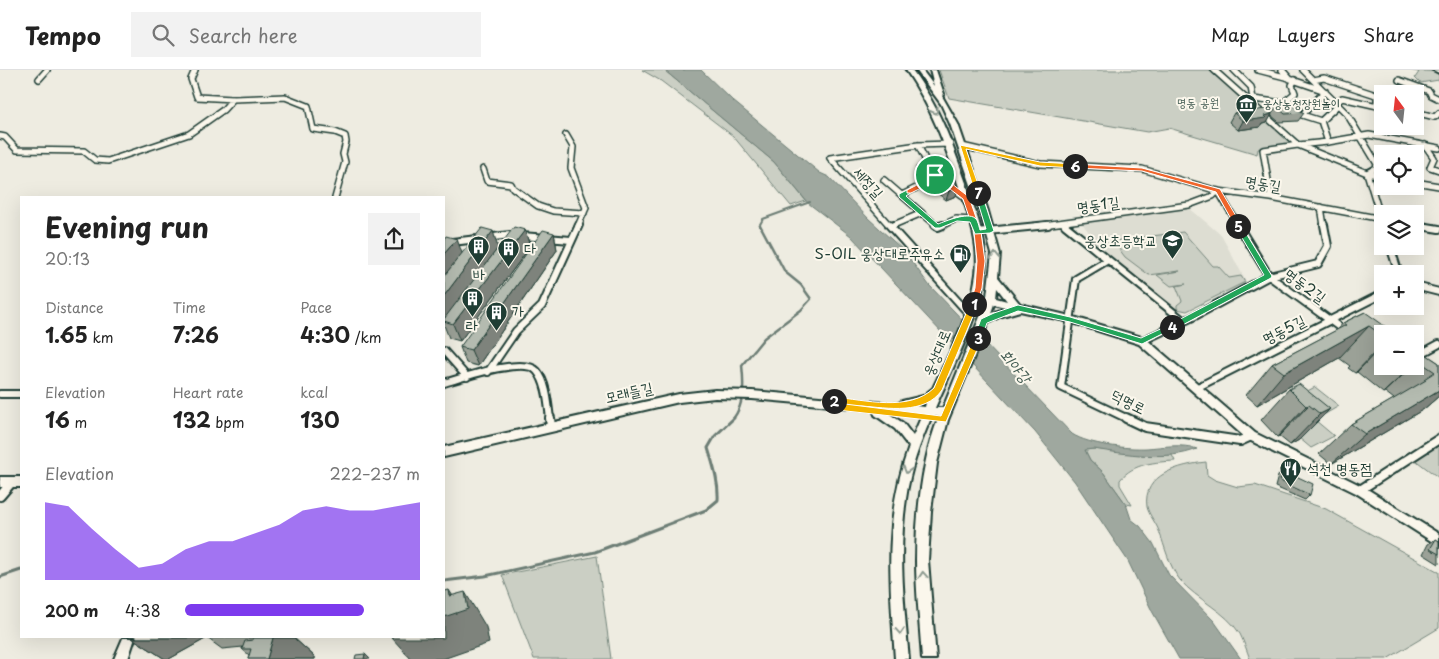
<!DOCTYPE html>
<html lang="en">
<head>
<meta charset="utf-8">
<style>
  :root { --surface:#fff; --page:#f2f2f2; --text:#222; --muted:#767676; --line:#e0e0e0; --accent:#7c3aed }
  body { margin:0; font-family:"Playpen Sans","Poor Story",sans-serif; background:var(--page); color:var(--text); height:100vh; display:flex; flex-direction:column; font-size:19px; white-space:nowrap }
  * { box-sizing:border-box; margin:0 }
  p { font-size:16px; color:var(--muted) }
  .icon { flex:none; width:28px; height:28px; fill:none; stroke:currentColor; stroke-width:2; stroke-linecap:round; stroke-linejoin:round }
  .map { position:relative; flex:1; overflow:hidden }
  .panel { position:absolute; left:20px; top:126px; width:425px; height:442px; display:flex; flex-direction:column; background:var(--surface); border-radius:0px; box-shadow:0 5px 20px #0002 }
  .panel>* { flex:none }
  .needle { width:32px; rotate:345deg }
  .tools { position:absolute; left:1374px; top:15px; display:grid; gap:10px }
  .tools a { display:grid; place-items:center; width:50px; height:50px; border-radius:0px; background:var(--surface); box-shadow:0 5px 20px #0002; font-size:25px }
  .pin { position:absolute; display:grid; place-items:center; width:42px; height:42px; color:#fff; margin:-21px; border:2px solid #fff; border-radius:50%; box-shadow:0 1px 5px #0007 }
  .km { position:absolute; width:25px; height:25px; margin:-12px; border-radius:50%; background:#222; color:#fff; font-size:14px; line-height:25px; text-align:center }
  .round { display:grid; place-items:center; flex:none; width:52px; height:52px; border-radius:0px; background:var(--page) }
  .summary { display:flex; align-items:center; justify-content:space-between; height:85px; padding:0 25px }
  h1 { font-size:28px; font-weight:700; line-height:38px }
  .figures { display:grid; grid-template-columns:repeat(3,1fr); gap:8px; height:85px; padding:5px 25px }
  .figures div { display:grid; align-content:center }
  .figures b { font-size:21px; font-weight:700 }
  .figures small { font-size:14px; font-weight:400 }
  .figures p { font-size:14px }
  .chart { height:140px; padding:10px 25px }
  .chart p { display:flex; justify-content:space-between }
  .chart svg { width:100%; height:90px; margin-top:5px; fill:var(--accent); opacity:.7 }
  ul { padding:0 25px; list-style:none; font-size:16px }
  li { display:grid; grid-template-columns:80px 60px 1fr; align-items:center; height:38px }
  li i { height:12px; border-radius:6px; background:var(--accent) }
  header { display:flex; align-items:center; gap:30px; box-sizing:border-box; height:70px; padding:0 25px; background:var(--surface); border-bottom:1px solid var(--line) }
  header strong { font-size:24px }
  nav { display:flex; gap:28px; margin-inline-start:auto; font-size:18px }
  .search { width:350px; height:45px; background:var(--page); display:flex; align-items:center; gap:12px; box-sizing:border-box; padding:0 18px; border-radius:0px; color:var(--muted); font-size:19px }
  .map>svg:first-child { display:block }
  .built { fill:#ddddd2 }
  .green { fill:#cbcfc4; stroke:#75867c }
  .water { fill:#9fa89f; stroke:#6c7d74 }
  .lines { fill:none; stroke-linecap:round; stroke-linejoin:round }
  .stream-far2 { stroke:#6c7d74; stroke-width:2 }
  .stream-far1 { stroke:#6c7d74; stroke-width:2.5 }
  .stream { stroke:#6c7d74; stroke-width:3 }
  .street-far2-casing { stroke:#1f3d34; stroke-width:8 }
  .street-far1-casing { stroke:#1f3d34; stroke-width:10 }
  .street-casing { stroke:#1f3d34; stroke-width:12 }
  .secondary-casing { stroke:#1f3d34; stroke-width:4 }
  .street-far2 { stroke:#fbf7ec; stroke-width:5 }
  .street-far1 { stroke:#fbf7ec; stroke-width:6 }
  .street { stroke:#fbf7ec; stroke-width:8 }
  .secondary { fill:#fbf7ec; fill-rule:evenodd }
  .wall { fill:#9ba197; stroke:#1f3d34 }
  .shaded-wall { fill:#7e837b; stroke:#1f3d34 }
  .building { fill:#b4bbb0; stroke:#1f3d34 }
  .oneway { stroke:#8d9a90 }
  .split-1 { fill:#f0652b; stroke:#fff }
  .split-2 { fill:#f5b400; stroke:#fff }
  .split-3 { fill:#f5b400; stroke:#fff }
  .split-4 { fill:#22a559; stroke:#fff }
  .split-5 { fill:#22a559; stroke:#fff }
  .split-6 { fill:#f0652b; stroke:#fff }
  .split-7 { fill:#f5b400; stroke:#fff }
  .split-8 { fill:#22a559; stroke:#fff }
  .split-9 { fill:#f0652b; stroke:#fff }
  .labels { text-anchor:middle; stroke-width:4; stroke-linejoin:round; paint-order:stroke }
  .far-park-label { font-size:12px; fill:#415a51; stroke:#fbf7ec }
  .far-poi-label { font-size:12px; fill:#1f3d34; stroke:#fbf7ec; text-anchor:start }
  .street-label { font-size:15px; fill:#1f3d34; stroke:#fbf7ec }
  .poi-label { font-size:15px; fill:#1f3d34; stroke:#fbf7ec; text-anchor:start }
  .water-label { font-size:16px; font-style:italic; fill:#455d54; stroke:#fbf7ec }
</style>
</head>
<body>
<header>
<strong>Tempo</strong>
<div class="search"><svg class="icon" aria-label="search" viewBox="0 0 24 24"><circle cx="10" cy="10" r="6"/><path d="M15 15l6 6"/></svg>Search here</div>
<nav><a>Map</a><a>Layers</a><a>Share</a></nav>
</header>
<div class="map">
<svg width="1439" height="589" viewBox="0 0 1439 589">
  <rect width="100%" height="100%" fill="#eeece1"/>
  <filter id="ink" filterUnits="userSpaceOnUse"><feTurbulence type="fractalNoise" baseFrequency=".02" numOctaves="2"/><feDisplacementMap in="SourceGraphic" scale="10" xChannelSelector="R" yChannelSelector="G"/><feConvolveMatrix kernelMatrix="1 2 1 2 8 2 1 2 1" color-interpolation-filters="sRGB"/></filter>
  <g filter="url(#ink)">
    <path class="built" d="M1188,137l33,28 26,48 -60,28 -13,-2 -91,-72 8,-2 -10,-13z"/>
    <path class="green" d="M642,0h22l110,92 32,39 -15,5 -58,-70 -72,-55z
      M939,0h272l79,71 -1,3 -31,5 -1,5 -88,-26 -22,4 -198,-34z
      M1409,0l30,2v8l-19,3 -5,-5 4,-6z
      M1183,162l30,34h5l11,12 12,-2 4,6 -58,29 -10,-2v-4l5,-4 -6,-15 10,-2 -15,2 -14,-11 23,-4 -31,4 -24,-18 -12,-16z
      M1315,317l24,19 -24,14 19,16 -23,12 -43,-36z
      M1439,374v34l-25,-19z
      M1094,379l49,6h29l3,6c-19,1 -42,2 -55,19v5l12,20 -6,-1 -23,-32 -13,-12 -5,-10z
      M1206,392l1,13 8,5 23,7 17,-2 71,24 113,63v56l-52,31h-137c-3,-8 -6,-17 -10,-25 -14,-23 -43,-34 -60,-54 -11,-14 -15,-33 -21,-49 -3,-8 -10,-16 -12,-24 -5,-33 33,-42 59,-45z
      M597,486l14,103h-77l-32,-84z"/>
    <path class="water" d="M664,0h37l32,31 87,72 9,4 39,41 36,33 25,34 143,149c17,11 55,15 75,14 15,-1 36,-5 50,1 -28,12 -73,5 -103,0l-9,1 5,10 13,12 23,32 5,15 9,7 13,17 16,32 45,46 27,38h-62l-27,-48 -24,-50 -53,-79 -40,-50 -184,-196 -43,-33 -34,-41z"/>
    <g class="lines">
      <path class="stream-far2" d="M759,156l4,-7 47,-17"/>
      <path class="stream-far1" d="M733,349c12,-16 11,-35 9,-54l22,-27 37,-28 10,-11 -10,-14 -16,-13 -25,-47"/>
      <path class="stream" d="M0,507l21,-7
        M444,511l41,-5 110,-24 111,-42 12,-10c1,-18 -5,-35 -10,-52l7,-12 19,-18"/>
      <defs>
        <path id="street-far2" d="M195,0l-4,9 6,18 36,2 52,-2 23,9 5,23 22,3 10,4 1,6 -3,12 2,8 -10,36
          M1214,0l84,75 30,-3 -7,-21 17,-16 -35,-35
          M1234,0l17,17 2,12 30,4 12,-10 -3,-8 3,-5
          M1258,0l31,8
          M1282,0l8,9 35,12 -23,24 19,6
          M39,9l8,-9
          M1313,10l11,-2 49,16 4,2v10
          M1399,10l30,11 2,4 8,4
          M1336,33l6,-5 40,9
          M1338,35l9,9 30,50 -1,4 -9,5 15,49
          M1415,42l20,5 4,-4
          M566,65l7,12 -2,21 15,40 -8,18
          M0,66l5,1 12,13 67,1 11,9 13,1 81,-27 34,-24 10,-11
          M1328,72l41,-7 70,13
          M918,75l11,22 11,11
          M1425,75l9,13 -4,9 9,3
          M962,76l78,18 102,5 76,22 53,7 111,21
          M483,99l4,12 24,3 2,4 25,18 15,5 31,2
          M884,110l53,46
          M1415,112l24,4
          M950,116l16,12
          M902,125l20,-10 -1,-4 14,-6
          M1271,128l-8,-48 35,-5 69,28 15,3
          M1321,137l3,19
          M1063,153l3,3
          M1415,155l5,1
          M890,156l-60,-68 88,-13 32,-1
          M891,156l31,-13
          M941,156l15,-7 17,1
          M1036,156l153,-21 24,-9 5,-5 21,35"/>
        <path id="street-far1" d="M889,155l81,90
          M935,155l3,2 5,-2
          M1065,155l119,96
          M1238,155l31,51 77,56
          M1415,155l24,4
          M891,156l3,-1
          M977,162l71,-7
          M444,173l66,-8 61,5
          M1390,176l9,28
          M1108,190l-32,19 -15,108 67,32
          M1415,216l24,6
          M1142,271l51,-24 76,-41 49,-12 10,-18 -4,-21
          M444,281l23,26
          M1415,287l24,-13
          M488,302l28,-41 26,-25 37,-81
          M444,313c18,-5 80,-27 93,-12 10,12 11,33 13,48
          M1196,318l186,-94
          M0,324h21"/>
        <path id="street" d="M550,348l1,9
          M1126,348l19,9 95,14 11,-5
          M1360,420l79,-51
          M0,426l12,-14"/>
        <path id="secondary" d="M906,0h6c26,35 40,73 54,113 9,29 22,57 19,89 -4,41 -33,97 -50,136h8l43,-106 -6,-3 2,-2 5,-1 5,-42 -12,-43 -30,-87 -9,-20 -25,-34h6l12,16 -4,-16h6l8,24 -2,2 16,28 30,87 12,43 -2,23 22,27 50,12 75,22 110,95 109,54 75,47v12l-83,-53 -109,-54 -108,-95 -69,-22 -50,-11 -21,6 -11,6 -40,97 -11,43 -6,49 -3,48 8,99h-14c-2,-33 -6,-67 -6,-99 0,-44 6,-103 23,-143l-7,-1c-12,27 -22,53 -26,83 -8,53 -2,107 3,160h-14c-5,-73 -12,-141 14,-212l-14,-18 -20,-14 -1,-3 1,-2 -123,-11 -37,-1 -36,4 -235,55v-10l235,-53 36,-4 37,1 145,13 5,-3 21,-5 10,-8c17,-36 38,-75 43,-114 4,-32 -8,-61 -18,-90 -14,-42 -27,-77 -52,-114zM997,218l10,13 -11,-3zM994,234l14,4 -17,5zM926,333l-1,4 -9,-1zM885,341l37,4 -9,21 -10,-13z
          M1433,0h6v3z
          M0,407h21v10h-21z
          M123,568h12l-7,21h-14z"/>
      </defs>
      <use href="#street-far2" class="street-far2-casing"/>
      <use href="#street-far1" class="street-far1-casing"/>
      <use href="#street" class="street-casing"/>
      <use href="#secondary" class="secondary-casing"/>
      <use href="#street-far2" class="street-far2"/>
      <use href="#street-far1" class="street-far1"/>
      <use href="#street" class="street"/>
      <use href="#secondary" class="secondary"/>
    </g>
    <path class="wall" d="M1276,36l28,7 -6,8 -19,1 -8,-7 -4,8 -5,1 -2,3 -22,3 -9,-8 5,-9 38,1z
      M916,97l12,6 -5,2 -7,-5z
      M928,105l28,21 -10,4 -20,-16z
      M525,160l5,17 -70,94 -11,-3 -5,-13v-86l18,15 36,-6z
      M554,163l3,17 -79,116 -12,-3 -6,-16z
      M1365,242l17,22v32h33v-19l24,16v33l-15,13 -93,55 -12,-10 32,-30 43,-25 -9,-7 -2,1 -26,-21 -2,1 -7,-5 2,-2 -11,-8 -82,47 -11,-10 26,-31 65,-34 6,-7z
      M1289,319l41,20 -31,31 -9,5 -11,-9 -2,1 -16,-17z
      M1283,400l27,25 -5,5 -30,-13 3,-11z
      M1436,469l3,2v23l-16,-10 5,-10z
      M132,568h163v1l20,18v2h-67l1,-4 -7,-6 1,-2 -21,2 -15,-11 -38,21h-4z"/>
    <path class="shaded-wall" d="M1272,44l-5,9 -5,1 -2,3 -22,3 5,-9z
      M929,100l-1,3 -5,2 1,-3z
      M958,118l-2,8 -10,4 3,-9z
      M525,160l5,17 -70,94 -7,-17z
      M493,161l5,17 -53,73 -1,-4v-21z
      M554,163l3,17 -79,116 -7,-16z
      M457,169l6,17 -19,23v-25z
      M1369,256l-30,32 -82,47 27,-32z
      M1382,275v1l-25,26 -2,1z
      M1412,296h1l-30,27z
      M1439,320v6l-15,13 -93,55 34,-30z
      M1309,335l-30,31 -2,1 29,-31z
      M1330,339l-31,31 -9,5 30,-31z
      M449,520l13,20 3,-18 21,35 3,16 -46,16h-32l-19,-21h52v-21z
      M132,568h75l-38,21h-4z
      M273,568h22v1l20,18v2h-48z
      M365,584l5,5h-6z"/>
    <path class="building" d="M1292,35l12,8 -19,1 -9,-8z
      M1266,39l6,5 -8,2 2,2 -23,3 -9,-8z
      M924,94l5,6 -5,2 -8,-5z
      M937,101l21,17 -9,3 -21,-16z
      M514,157l11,3 -72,94 -9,-3v-2z
      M482,158l11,3 -49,65v-20z
      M543,160l11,3 -83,117 -11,-3z
      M446,166l11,3 -13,15v-15z
      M1365,242l31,22h-14v4l-3,-2 3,-1 -13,-9 -85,47 -12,-9 74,-39 -3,-2z
      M1415,277l24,16v27l-74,44 -14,-10 75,-44 -2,-1 11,-7 -16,-11 -2,1 -2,-2z
      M1299,314l31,25 -10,5 -11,-9 -3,1 -17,-17z
      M1283,400l30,14 -3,11 -30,-14z
      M1436,469l3,2v13l-9,-5z
      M449,520l1,6 15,-4 3,17 -24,8v-26z
      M253,568h20l-6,21h-19l3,-10h-9l3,-8 8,-1z
      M365,584l-1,5h-9l1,-4z"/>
    <defs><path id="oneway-chevron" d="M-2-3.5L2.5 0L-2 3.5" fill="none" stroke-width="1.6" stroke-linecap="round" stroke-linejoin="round" transform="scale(1.25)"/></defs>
    <g class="oneway">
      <use href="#oneway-chevron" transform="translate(935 41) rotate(62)"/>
      <use href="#oneway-chevron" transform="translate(995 186) rotate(-91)"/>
      <use href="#oneway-chevron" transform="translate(907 400) rotate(107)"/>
      <use href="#oneway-chevron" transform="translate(923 505) rotate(-94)"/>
      <use href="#oneway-chevron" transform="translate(900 561) rotate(86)"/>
    </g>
  </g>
  <path class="split-1" d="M933,103h5l31,24 12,35 4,29 -3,27 -6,18 -2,1 -4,-3 5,-16 2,-27 -3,-29 -11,-33 -30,-23z"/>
  <path class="split-2" d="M974,231l4,3 -36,86c-17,25 -55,18 -80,16 -11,0 -22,0 -31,-3l-2,-2 5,-4c31,3 75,15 100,-9l36,-84z"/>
  <path class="split-3" d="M978,265l4,3 -36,84 -118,-13 -7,-7c2,-5 11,-5 16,-4v5l104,13 33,-78z"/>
  <path class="split-4" d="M1018,235l52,12 71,21 28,-13h6l1,2 -34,17 -72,-22 -52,-11 -31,12 -6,17h-6l-1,-2 7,-19 13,-6z"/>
  <path class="split-5" d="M1236,155h5l31,51 -1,2 -96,51h-6v-4l95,-50 -29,-49z"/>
  <path class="split-6" d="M1073,94l69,4 78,21 22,37 -6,2 -20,-36 -74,-21 -67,-3 -2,-1z"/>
  <path class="split-7" d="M960,75l80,17 35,2 3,2 -3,2 -35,-2 -74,-17 15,44 -3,2 -3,-2z"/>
  <path class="split-8" d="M907,120l5,2 -6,4 32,28c8,-3 29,-12 37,-6 3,2 4,9 5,12l6,-1 -11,-36 6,-2 13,40 -4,2 -15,1 -5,-12 -13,-1 -17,7h-5l-36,-31v-3z"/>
  <path class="split-9" d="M933,103l6,2 -14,7v4l-14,7h-4v-3l12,-6v-4z"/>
  <defs>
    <symbol id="museum-pin" viewBox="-11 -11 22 30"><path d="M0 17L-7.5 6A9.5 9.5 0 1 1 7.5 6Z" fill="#1f3d34" stroke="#fbf7ec"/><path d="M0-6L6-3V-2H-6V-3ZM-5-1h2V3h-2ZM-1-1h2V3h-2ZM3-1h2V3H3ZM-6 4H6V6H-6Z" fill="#fff"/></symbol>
    <symbol id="school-pin" viewBox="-11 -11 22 30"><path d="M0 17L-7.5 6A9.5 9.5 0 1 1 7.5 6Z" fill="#1f3d34" stroke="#fbf7ec"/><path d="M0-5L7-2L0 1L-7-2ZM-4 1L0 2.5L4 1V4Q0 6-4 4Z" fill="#fff"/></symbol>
    <symbol id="building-pin" viewBox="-11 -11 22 30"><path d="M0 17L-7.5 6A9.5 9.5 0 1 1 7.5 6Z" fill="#1f3d34" stroke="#fbf7ec"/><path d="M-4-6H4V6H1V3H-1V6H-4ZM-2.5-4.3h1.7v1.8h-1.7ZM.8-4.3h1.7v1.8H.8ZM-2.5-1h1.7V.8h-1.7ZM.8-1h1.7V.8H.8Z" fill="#fff"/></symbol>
    <symbol id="fuel-pin" viewBox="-11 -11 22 30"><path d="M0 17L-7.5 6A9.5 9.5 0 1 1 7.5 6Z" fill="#1f3d34" stroke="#fbf7ec"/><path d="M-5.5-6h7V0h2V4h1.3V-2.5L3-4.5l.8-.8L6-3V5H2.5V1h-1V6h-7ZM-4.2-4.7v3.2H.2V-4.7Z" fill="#fff"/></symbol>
    <symbol id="restaurant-pin" viewBox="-11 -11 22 30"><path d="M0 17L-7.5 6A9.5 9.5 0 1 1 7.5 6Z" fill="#1f3d34" stroke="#fbf7ec"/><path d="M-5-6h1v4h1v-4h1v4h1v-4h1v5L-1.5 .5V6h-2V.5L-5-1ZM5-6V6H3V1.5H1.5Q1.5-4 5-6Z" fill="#fff"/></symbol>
  </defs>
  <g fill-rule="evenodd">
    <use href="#museum-pin" x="1234" y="22" width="25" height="34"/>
    <use href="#school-pin" x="1160" y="158" width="25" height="34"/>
    <use href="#building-pin" x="466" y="164" width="25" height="34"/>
    <use href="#building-pin" x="496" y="166" width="25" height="34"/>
    <use href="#fuel-pin" x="948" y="172" width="25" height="34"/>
    <use href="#building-pin" x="460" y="216" width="25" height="34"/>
    <use href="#building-pin" x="484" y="230" width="25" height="34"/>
    <use href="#restaurant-pin" x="1278" y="386" width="25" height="34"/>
  </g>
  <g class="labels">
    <g class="far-park-label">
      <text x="1198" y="37">명동 공원</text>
    </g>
    <g class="far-poi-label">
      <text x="1263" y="38">웅상농청장원놀이</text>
    </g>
    <g class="street-label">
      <text transform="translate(868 113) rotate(48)" y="5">세정길</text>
      <text transform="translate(1263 114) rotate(9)" y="5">명동길</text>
      <text transform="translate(1098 135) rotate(-8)" y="5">명동1길</text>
      <text transform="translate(1305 216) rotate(36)" y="5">명동2길</text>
      <text transform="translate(1284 260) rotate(-27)" y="5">명동5길</text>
      <text transform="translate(937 283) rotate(-67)" y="5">웅상대로</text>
      <text transform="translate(629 323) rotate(-13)" y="5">모래들길</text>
      <text transform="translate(1128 332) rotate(26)" y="5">덕명로</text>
    </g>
    <g class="poi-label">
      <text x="1157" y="176" text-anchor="end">웅상초등학교</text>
      <text x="524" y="184">다</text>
      <text x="945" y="189" text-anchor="end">S-OIL 웅상대로주유소</text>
      <text x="479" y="210" text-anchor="middle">바</text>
      <text x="512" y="247">가</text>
      <text x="472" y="261" text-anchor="middle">라</text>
      <text x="1307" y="404">석천 명동점</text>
    </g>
    <g class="water-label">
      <text transform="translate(1016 296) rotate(50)" y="6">회야강</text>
    </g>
  </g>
</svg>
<div class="tools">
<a><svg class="needle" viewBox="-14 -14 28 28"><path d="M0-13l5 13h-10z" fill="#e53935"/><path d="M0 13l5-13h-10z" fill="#767676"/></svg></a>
<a><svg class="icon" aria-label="locate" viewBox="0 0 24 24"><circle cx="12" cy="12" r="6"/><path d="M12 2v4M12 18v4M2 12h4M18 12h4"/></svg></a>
<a><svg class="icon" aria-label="layers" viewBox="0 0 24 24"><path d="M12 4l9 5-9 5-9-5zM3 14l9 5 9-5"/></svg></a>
<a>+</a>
<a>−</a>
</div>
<div class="pin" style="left:935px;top:105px;background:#1e9e55"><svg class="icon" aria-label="arrive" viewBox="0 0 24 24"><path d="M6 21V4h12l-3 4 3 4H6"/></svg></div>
<b class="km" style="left:974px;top:234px">1</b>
<b class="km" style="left:834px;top:331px">2</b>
<b class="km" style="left:978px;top:268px">3</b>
<b class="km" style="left:1172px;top:257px">4</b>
<b class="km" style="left:1238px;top:156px">5</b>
<b class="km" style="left:1075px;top:96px">6</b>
<b class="km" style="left:978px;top:123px">7</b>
<section class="panel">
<div class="summary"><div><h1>Evening run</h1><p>20:13</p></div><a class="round"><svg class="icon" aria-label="share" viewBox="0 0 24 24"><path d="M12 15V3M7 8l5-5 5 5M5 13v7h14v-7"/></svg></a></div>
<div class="figures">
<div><p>Distance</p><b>1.65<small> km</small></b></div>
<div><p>Time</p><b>7:26</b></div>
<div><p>Pace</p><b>4:30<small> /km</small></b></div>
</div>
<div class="figures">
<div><p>Elevation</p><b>16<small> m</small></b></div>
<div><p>Heart rate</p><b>132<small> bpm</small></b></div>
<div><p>kcal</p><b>130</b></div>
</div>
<div class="chart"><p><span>Elevation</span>222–237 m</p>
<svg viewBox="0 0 160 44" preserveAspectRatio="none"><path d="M0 44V6L10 8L20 19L30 29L40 38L50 36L60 29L70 25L80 25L90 21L100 17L110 10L120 8L130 10L140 10L150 8L160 6V44z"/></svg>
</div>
<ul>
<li><b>200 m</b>4:38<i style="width:76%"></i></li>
</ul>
</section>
</div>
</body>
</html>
